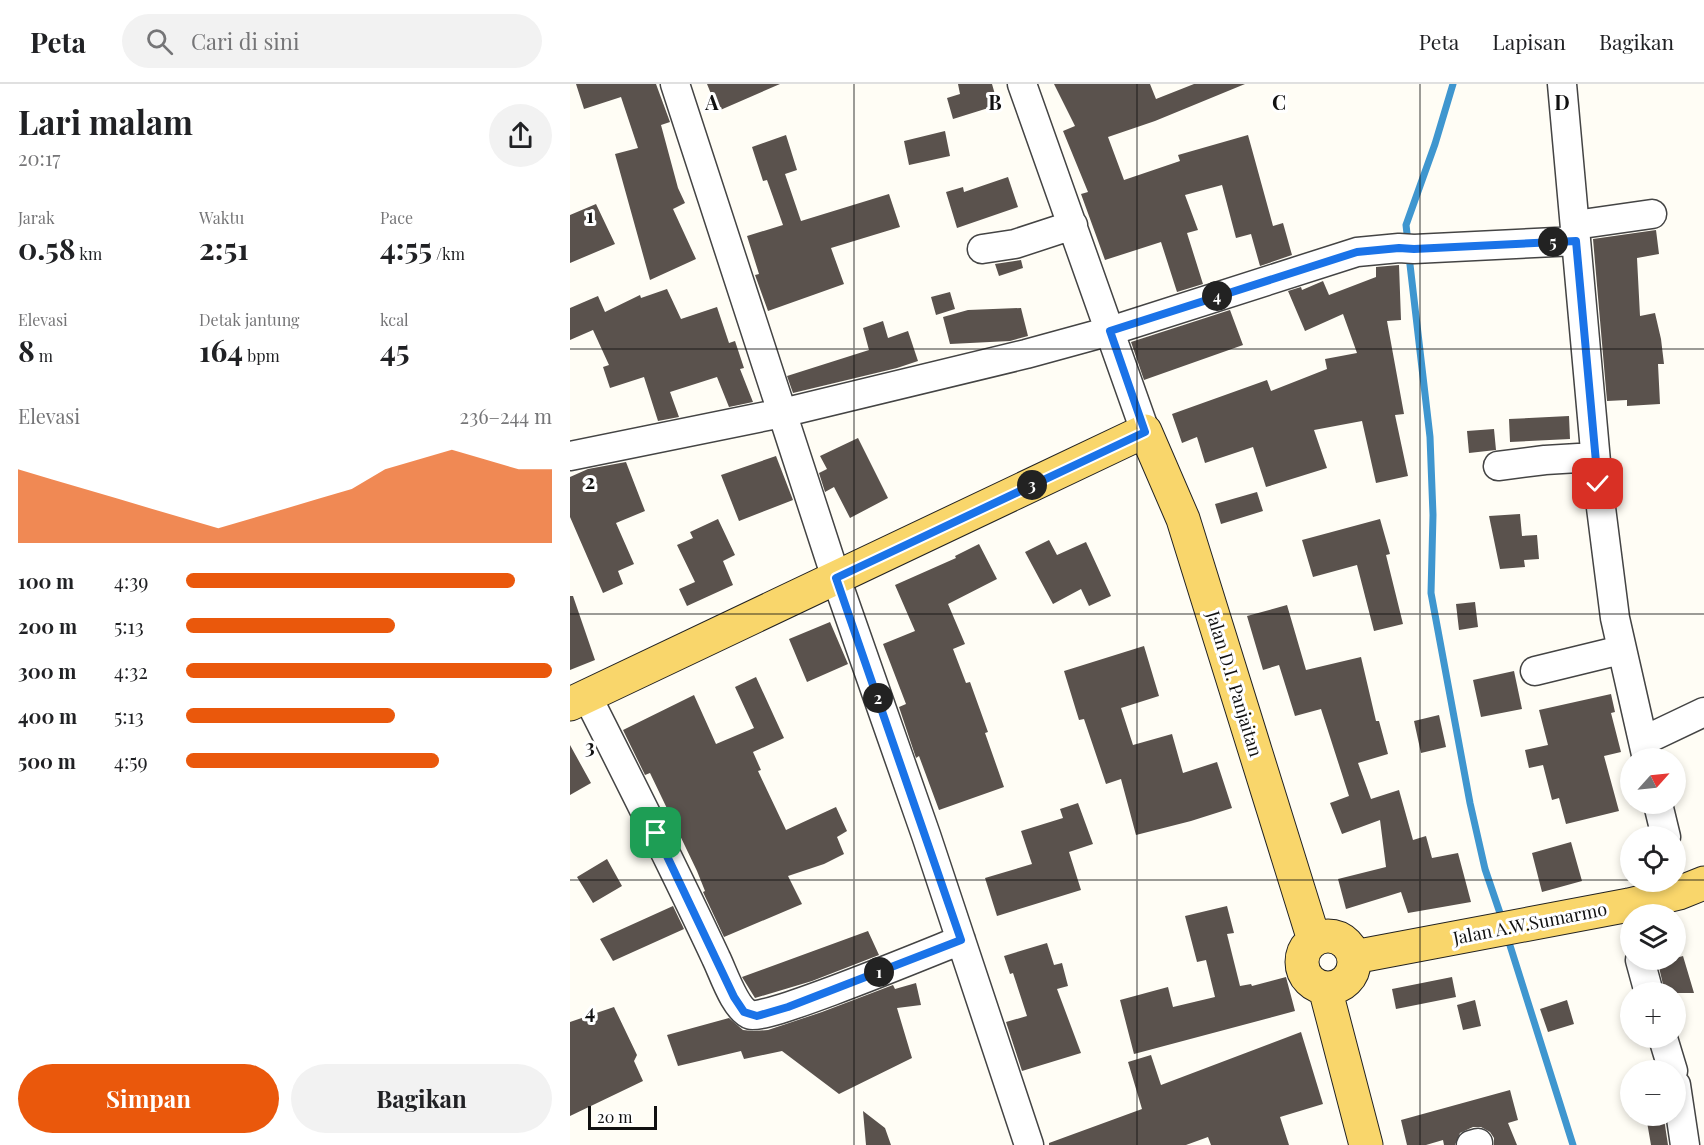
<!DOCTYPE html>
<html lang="id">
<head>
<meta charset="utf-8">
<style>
  :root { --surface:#fff; --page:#f2f2f2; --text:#202124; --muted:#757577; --line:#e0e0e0; --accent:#ea580c }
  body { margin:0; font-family:"Playfair Display",serif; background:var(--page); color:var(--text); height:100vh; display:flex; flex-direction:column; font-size:22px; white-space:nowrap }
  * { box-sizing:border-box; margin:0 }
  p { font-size:20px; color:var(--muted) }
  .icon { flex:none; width:33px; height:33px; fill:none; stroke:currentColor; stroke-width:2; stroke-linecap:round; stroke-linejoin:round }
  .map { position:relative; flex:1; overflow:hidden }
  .details { display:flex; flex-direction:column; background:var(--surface); width:570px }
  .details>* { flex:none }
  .needle { width:39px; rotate:63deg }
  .controls { position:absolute; left:1050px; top:664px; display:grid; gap:12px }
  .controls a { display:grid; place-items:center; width:66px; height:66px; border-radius:50%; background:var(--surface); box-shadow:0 3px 9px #0003; font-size:30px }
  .scale { position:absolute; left:18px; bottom:15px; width:69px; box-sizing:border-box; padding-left:6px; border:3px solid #111; border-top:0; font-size:16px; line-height:21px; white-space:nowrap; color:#111; -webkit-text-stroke:4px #fff; paint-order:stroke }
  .pin { position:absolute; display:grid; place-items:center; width:51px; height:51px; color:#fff; margin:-26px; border-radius:12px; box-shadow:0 3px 9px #0006 }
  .km { position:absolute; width:30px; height:30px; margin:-15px; border-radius:50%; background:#222; color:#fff; font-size:16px; line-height:30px; text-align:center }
  .round { display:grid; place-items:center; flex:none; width:63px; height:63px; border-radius:32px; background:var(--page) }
  .head { display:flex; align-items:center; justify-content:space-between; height:102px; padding:0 18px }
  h1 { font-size:33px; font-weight:700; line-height:45px }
  .figures { display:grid; grid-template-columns:repeat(3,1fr); gap:9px; height:102px; padding:6px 18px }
  .figures div { display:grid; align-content:center }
  .figures b { font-size:30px; font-weight:700 }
  .figures small { font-size:16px; font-weight:400 }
  .figures p { font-size:16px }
  .chart { height:168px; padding:12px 18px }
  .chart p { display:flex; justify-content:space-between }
  .chart svg { width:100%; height:108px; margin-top:6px; fill:var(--accent); opacity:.7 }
  .cta { display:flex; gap:12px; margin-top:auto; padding:12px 18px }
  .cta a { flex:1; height:69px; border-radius:36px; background:var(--accent); color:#fff; font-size:24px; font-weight:700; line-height:69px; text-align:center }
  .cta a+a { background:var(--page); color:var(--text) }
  ul { padding:0 18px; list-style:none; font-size:20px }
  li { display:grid; grid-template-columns:96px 72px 1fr; align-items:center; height:45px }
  li i { height:15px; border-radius:8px; background:var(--accent) }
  header { display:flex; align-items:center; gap:36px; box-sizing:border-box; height:84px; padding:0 30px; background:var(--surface); border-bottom:2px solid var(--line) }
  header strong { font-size:28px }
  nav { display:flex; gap:33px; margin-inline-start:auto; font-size:21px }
  .search { width:420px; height:54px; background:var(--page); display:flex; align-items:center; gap:15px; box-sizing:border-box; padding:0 21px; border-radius:33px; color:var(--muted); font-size:22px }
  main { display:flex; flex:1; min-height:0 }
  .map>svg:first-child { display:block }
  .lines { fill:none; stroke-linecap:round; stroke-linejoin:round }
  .stream { stroke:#3f96cf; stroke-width:7 }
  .building { fill:#5a524d }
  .minor-casing { stroke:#444; stroke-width:31 }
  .major-casing { stroke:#222; stroke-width:35 }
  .minor { stroke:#fff; stroke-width:28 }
  .major { stroke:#f9d66b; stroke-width:33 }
  .route-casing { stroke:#fff; stroke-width:12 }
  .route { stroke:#1a73e8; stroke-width:8 }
  .grid { fill:none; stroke:#111; stroke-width:1.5; stroke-opacity:0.55 }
  .labels { text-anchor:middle; stroke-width:6; stroke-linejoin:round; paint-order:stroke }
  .street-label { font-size:18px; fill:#111; stroke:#fff }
  .grid-label { font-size:20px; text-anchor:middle; font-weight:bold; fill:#111; stroke:#fff; stroke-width:6; stroke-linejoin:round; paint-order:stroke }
</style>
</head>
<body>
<header>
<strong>Peta</strong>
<div class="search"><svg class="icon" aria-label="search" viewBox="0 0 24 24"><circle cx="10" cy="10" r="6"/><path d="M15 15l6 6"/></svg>Cari di sini</div>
<nav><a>Peta</a><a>Lapisan</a><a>Bagikan</a></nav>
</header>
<main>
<section class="details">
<div class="head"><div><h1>Lari malam</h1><p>20:17</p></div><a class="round"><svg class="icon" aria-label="share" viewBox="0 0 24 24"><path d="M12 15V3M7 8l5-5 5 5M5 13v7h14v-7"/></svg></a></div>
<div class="figures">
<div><p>Jarak</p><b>0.58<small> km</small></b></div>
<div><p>Waktu</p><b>2:51</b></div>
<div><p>Pace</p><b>4:55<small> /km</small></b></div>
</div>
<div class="figures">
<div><p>Elevasi</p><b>8<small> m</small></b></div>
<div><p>Detak jantung</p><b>164<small> bpm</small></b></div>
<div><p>kcal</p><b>45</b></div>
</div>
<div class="chart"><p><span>Elevasi</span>236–244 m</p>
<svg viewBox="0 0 160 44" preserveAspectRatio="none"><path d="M0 44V14L10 18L20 22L30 26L40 30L50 34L60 38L70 34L80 30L90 26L100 22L110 14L120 10L130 6L140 10L150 14L160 14V44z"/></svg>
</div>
<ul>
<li><b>100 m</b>4:39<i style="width:90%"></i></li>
<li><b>200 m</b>5:13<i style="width:57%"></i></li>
<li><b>300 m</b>4:32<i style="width:100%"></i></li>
<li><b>400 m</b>5:13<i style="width:57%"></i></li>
<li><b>500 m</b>4:59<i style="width:69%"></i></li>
</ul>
<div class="cta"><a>Simpan</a><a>Bagikan</a></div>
</section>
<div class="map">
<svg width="1134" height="1061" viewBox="0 0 1134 1061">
  <rect width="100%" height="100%" fill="#fffdf5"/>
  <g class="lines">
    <path class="stream" d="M838,158l-2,-17 29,-81 18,-60
      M839,172l21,181 3,78 -2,78 39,210 15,66 17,50
      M937,852l66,209"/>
  </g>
  <path class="building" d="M6,0h80l14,38 -9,3 17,63 7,15 -12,6 23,50 -46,21 -35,-126 23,-6 -17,-51 -37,12z
    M137,0h73l-62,27z
    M388,0h34l6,21 -45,14 -6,-21 13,-4z
    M484,0h96l6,15 38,-15h51l-90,37 -47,16 16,43 56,-19 -2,-6 70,-20 25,91 10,-3 9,32 -32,11 -9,-32 -15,4 -14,-53 -37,10 13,35 -11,3 16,51 -26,8 -16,-50 -56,18 -24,-66 7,-2 -25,-61 12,-5z
    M375,47l5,25 -41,9 -5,-24z
    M216,51l11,35 -12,4 16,47 88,-27 11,33 -69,21 13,36 -76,27 -13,-36 4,-1 -12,-38 36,-11 -16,-45 -4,1 -11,-34z
    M438,93l10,30 -61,21 -11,-36 17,-5 1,5z
    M26,120l19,40 -45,19v-48z
    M1086,146l3,24 -22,4 3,58 15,-3 6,26 3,25h-6l2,40 -33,2v-6l-20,1 -14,-162z
    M451,176l2,8 -24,8 -4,-12z
    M829,181l2,55 -14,1 17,93 -9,1 13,61 -32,7 -14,-62 -48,9 13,38 -61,19 -13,-40 -48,16 -8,-26 -15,6 -10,-29 95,-34 4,11 56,-22 -2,-10 32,-6 -14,-39 -38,17 -17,-40 13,-4 1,3 21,-9 6,14 47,-18v-10z
    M97,205l14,30 36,-12 12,36 6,-2 9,27 -4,1 13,33 -24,5 -12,-30 -47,15 9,25 -21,4 -14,-44 -34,11 -7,-21 6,-2 -16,-35 -23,10v-32l28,-12 7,16 35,-17 1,3z
    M380,208l5,17 -19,6 -5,-18z
    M451,224l7,28 -18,5 -60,3 -7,-27 25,-7z
    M660,226l13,35 -99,35 -13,-38z
    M313,237l5,17 20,-7 10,30 -21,7 -104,25 -6,-17 82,-26 -6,-22z
    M999,332l1,23 -60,3 -1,-23z
    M924,345l2,21 -27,3 -2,-22z
    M288,354l30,60 -38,20 -16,-31 -9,5 -6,-19 8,-4 -7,-13z
    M206,372l17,44 -54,21 -18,-46z
    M56,378l19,49 -29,12 18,41 -16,7 5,13 -20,9 -33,-76v-40l18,-8z
    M687,408l6,19 -42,13 -6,-20z
    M950,430l2,22 15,-1 2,24 -15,1 1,7 -25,2 -11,-53z
    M148,435l17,36 -12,6 10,24 -46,21 -8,-17 16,-7 -18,-37 16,-7 -3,-6z
    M810,435l10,35 -4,1 17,69 -29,7 -17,-66 -44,12 -11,-37z
    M479,456l8,15 29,-13 25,54 -22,10 -8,-17 -28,15 -28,-52z
    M409,460l18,35 -49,25 17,40 -12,5 13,34 4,-1 18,50 -3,1 19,54 -65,23 -20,-54 -3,2 -17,-51 7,-3 -23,-60 32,-13 -20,-46 61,-27 -1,-2z
    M0,512h3l22,64 -25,10z
    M905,518l3,25 -19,3 -3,-26z
    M717,521l19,65 55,-13 15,64h3l9,33 -30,9 13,36 28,-9 14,50 13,-4 6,22 26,-5 13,49 -63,11 -7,-21 -55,17 -8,-30 48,-12 -6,-47 -38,14 -12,-31 19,-7 -28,-87 -26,7 -16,-51 -16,5 -16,-54z
    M260,538l18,42 -41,18 -18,-43z
    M574,562l15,50 -38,12 12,37 39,-11 11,39 34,-11 15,46 -41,13 -55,14 -15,-56 -15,5 -22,-65 -5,1 -15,-49z
    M944,587l8,38 -41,8 -8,-37z
    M186,593l28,61 -31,14 8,18 -3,1 28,59 50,-23 11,24 -10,6 7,17 -20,10 -36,12 14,28 -78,33 -21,-45 2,-1 -8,-20 -47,-98 -5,2 -22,-45 71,-35 22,49 38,-16 -19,-41z
    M1041,610l4,18 -4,1 10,39 -17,4 15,55 -53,13 -7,-26 -7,2 -9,-35 -14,3 -4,-18 23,-5 -9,-35z
    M869,631l7,32 -25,6 -7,-32z
    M0,661l21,38 -21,12z
    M508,719l15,41 -24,8 12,38 -84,26 -12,-38 47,-14 -11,-33 42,-13 -3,-9z
    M1001,758l11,39 -40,11 -10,-39z
    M37,775l15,27 -29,17 -16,-26z
    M103,822l11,23 -71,32 -13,-22z
    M657,822l7,27 -7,1 13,52 11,-2 1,2 34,-9 9,34 -161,43 -14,-54 48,-13 5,20 42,-10 -9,-37 -9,2 -12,-46z
    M298,847l11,24 -67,26 -57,17 -13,-21z
    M477,859l7,22 8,-2 6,23 -11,3 24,64 -59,18 -16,-49 21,-6 -14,-43 -3,1 -6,-18z
    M1113,872l11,37h-29l-7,-30 18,-3v-2z
    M882,893l4,20 -60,12 -4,-20z
    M346,899l5,22 -24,3 15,50 -73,36 -57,-43 -38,8 -3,-8 -63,15 -11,-31 62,-17 14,12 10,1 15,-1 54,-18 71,-27 2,4z
    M905,916l6,26 -18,4 -6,-25z
    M997,916l7,24 -26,8 -8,-23z
    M44,923l23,48 -3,6 9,20 -73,35v-94z
    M731,948l22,72 -43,13 9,28h-78l-3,-8 -22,8h-137v-2l93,-34 -14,-47 23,-7 10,30z
    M940,1006l8,30 -10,3 9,22h-23v-7l-4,-6 -9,-5h-8l-13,6 -5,12h-11l-1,-5 -17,5h-19l-6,-25z
    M293,1027l22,17 6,17h-25z
    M1094,1035l4,26h-17l-4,-23z"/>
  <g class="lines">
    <defs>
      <path id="minor" d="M105,0l161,494 90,257 103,310
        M452,0l123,347
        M992,0l36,400 17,134 32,141
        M1005,141l77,-11
        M412,165l33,-5 58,-19
        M0,372l212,-43 244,-59 84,-23 247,-79 42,-4 15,1 162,-8
        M928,382l47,-6 50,-3
        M965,587l86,-21
        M17,612c44,87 88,174 129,262 7,14 19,52 35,57 16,5 182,-64 210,-75
        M1073,657l61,-29
        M1088,720l8,33
        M1070,876l9,33
        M1093,954l10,33
        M1106,1001l9,60
        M901,1061l7,-2"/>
      <path id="major" d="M0,620l575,-273 38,88 131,421
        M732 878a26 26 0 1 1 52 0a26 26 0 1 1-52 0Z
        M784,873l275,-52 50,-12 25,-10
        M755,904l41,157"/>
    </defs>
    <use href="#minor" class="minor-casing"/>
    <use href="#major" class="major-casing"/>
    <use href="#minor" class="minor"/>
    <use href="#major" class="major"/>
  </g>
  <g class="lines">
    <defs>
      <path id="route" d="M86,749l78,164 10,15 13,4 31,-9 173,-67 -125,-362 309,-146 -35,-101 247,-79 42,-4 15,1 162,-8 22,243"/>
    </defs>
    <use href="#route" class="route-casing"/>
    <use href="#route" class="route"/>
  </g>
  <path class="grid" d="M284,0v1061M567,0v1061M850,0v1061M0,265h1134M0,530h1134M0,796h1060M1106,796h28"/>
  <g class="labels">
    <g class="street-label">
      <text transform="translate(664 600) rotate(73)" y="6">Jalan D.I. Panjaitan</text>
      <text transform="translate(960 840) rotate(-11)" y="6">Jalan A.W.Sumarmo</text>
    </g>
  </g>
  <g class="grid-label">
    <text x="142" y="26">A</text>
    <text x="425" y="26">B</text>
    <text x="709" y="26">C</text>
    <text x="992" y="26">D</text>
    <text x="20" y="139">1</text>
    <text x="20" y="405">2</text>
    <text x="20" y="670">3</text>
    <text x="20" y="935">4</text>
  </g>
</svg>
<div class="controls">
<a><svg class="needle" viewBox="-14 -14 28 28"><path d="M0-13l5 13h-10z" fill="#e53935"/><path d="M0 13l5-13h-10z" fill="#757577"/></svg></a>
<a><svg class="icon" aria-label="locate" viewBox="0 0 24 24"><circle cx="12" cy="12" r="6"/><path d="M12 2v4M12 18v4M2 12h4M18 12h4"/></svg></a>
<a><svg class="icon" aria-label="layers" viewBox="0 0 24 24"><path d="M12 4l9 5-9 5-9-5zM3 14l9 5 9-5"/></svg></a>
<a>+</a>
<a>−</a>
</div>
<div class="scale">20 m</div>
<div class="pin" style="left:86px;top:749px;background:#1e9e55"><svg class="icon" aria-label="arrive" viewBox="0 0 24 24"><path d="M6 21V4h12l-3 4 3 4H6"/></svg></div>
<div class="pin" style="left:1028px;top:400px;background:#d93025"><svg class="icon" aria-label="check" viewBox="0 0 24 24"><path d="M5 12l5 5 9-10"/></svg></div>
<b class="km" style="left:309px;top:888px">1</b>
<b class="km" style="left:308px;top:614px">2</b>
<b class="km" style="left:462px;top:401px">3</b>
<b class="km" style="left:647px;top:212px">4</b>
<b class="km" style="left:983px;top:158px">5</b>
</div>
</main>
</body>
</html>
